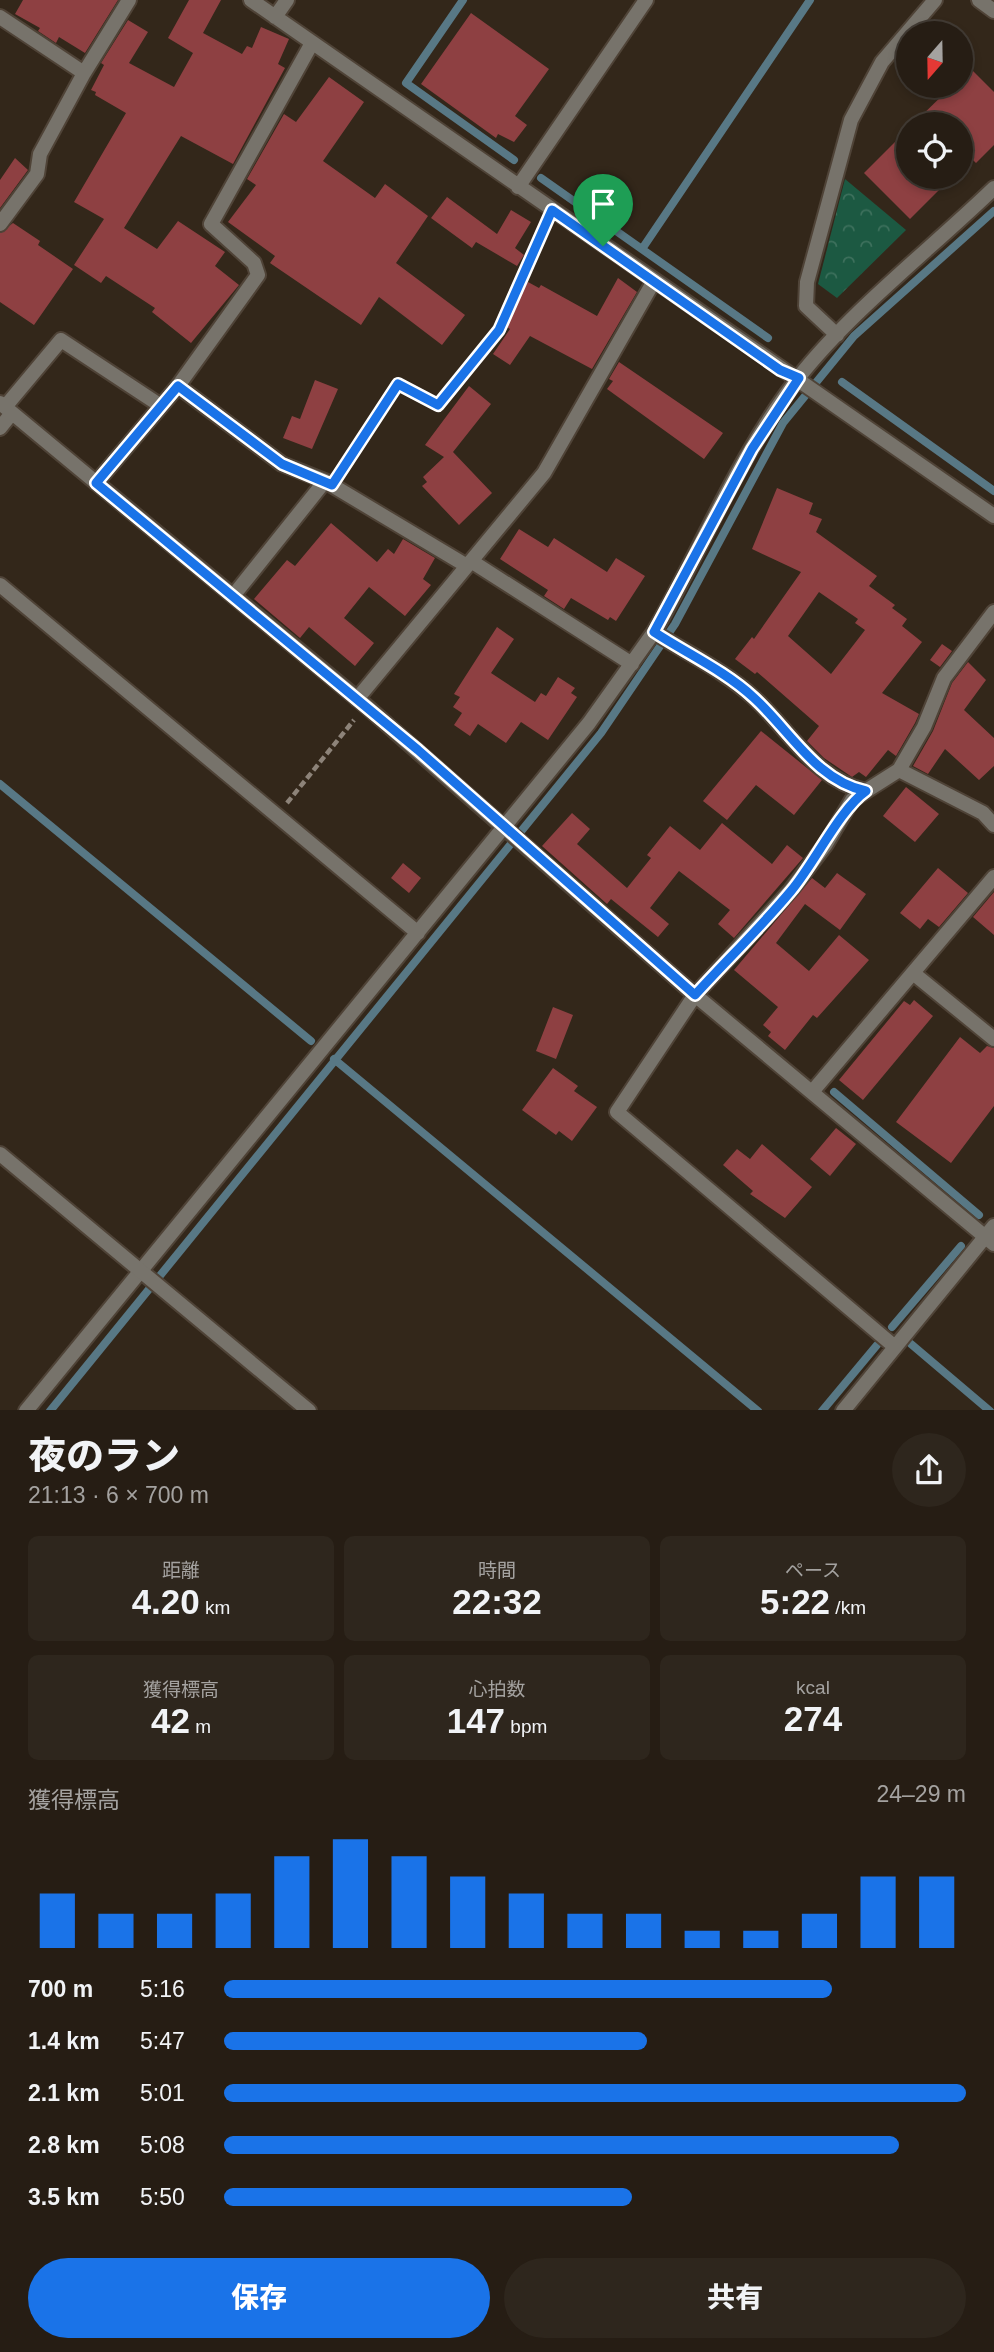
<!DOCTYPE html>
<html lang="ja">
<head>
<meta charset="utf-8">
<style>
  :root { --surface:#261d14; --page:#2e261d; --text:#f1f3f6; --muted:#a4a2a0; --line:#423b34; --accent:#1a73e8 }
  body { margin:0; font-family:Helvetica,"Noto Sans JP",sans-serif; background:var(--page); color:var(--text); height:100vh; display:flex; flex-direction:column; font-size:26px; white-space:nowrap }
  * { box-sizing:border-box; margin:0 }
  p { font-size:23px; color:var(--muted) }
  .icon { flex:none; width:38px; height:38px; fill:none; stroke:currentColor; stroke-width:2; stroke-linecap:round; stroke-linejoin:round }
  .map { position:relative; height:1410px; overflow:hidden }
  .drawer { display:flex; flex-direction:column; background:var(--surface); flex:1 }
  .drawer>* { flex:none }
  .needle { width:46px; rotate:200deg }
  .controls { position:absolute; left:896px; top:21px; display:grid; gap:14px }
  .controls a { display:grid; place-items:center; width:77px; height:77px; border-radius:50%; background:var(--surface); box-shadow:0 4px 10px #0003,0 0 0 2px var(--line); font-size:35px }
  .pin { position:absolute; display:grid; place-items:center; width:60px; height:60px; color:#fff; margin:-72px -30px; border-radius:50% 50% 50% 0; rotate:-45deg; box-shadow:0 0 7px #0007 }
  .pin .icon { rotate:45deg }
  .round { display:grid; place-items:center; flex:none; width:74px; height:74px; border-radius:37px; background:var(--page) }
  .overview { display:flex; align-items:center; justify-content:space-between; height:119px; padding:0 28px }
  h1 { font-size:38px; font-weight:800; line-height:52px }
  .stats { display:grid; grid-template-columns:repeat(3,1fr); gap:10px; height:119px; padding:7px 28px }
  .stats div { display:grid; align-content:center; border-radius:10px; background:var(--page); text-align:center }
  .stats b { font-size:35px; font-weight:800 }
  .stats small { font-size:19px; font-weight:400 }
  .stats p { font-size:19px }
  .chart { height:196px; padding:14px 28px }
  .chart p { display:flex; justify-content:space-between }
  .chart svg { width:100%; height:126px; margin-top:7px; stroke:var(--accent); stroke-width:6 }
  .cta { display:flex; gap:14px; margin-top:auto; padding:14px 28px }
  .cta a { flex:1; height:80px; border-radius:42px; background:var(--accent); color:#fff; font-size:28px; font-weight:800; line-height:80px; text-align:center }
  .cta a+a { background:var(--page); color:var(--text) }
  ul { padding:0 28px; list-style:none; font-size:23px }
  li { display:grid; grid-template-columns:112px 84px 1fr; align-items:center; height:52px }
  li i { height:18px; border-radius:9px; background:var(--accent) }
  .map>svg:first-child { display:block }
  .park { fill:url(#park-crowns) }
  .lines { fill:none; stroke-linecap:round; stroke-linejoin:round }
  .stream { stroke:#587885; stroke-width:8 }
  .building { fill:#8e4042; fill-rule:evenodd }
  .minor-casing { stroke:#4f4337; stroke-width:18 }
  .tertiary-casing { stroke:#4f4337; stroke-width:18 }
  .path { stroke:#8d8379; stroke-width:4.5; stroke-dasharray:7 3.5; stroke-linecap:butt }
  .minor { stroke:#77736b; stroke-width:14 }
  .tertiary { stroke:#77736b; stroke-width:14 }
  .route-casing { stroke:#fff; stroke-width:14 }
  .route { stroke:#1a73e8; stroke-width:9 }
</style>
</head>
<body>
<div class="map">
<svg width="994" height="1411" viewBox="0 0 994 1411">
  <defs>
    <pattern id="park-crowns" width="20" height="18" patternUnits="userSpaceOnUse" patternTransform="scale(1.75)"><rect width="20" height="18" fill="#1c5942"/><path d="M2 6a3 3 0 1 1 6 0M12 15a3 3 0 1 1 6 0" fill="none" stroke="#3d705c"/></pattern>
  </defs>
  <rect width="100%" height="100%" fill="#33271a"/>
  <path class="park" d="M845,179l61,51 -69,68 -19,-14z"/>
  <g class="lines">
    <path class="stream" d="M463,0l-57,83 108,77
      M541,178l227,160
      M642,249l168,-249
      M842,382l152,109
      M0,784l311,257
      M334,1059l424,352
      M834,1092l145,123
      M892,1327l69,-81
      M911,1344l79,67
      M50,1411l551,-678 74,-109 108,-201 71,-87 140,-125
      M822,1411l55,-66"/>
  </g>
  <path class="building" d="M23,0h95l-33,53 -26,-16 -3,6 -18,-12 2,-3 -25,-14z
    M189,0h32l-18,33 39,21 5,-8 5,2 9,-21 28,12 -11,25 7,4 -52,96 -52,-28 -57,92 33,21 21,-28 47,31 -10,14 24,19 -48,58 -39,-31 3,-4 -49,-32 -5,7 -27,-18 30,-46 -30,-17 52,-89 -31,-18 1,-3 -5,-2 13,-25 -3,-2 27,-43 20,12 -19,31 45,24 19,-34 -25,-15z
    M471,13l78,56 -34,47 12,9 -13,17 -16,-8 -2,4 -75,-54z
    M961,59l33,33v53l-18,18 -5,-5 -10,10v-44h-48l39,-38h9z
    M329,77l35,25 -41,59 52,37 10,-14 43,32 -32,47 69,52 -23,30 -63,-48 -18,28 -91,-62 5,-7 -47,-34 28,-37 -9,-6 37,-65 12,8z
    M908,129v48h44l-42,42 -46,-46z
    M15,158l13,12 -28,38v-28z
    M447,197l50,37 14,-24 20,12 -16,26 9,7 -7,11 -41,-24 -4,6 -41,-30z
    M13,223l27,18 -2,4 35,24 -39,56 -34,-23v-69z
    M618,278l19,14 -45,77 -62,-33 -20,29 -17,-11 17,-25 -6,-4 24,-43 11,6 2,-3 56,31z
    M619,362l104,71 -19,26 -97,-70 6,-8 -4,-2z
    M315,380l23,9 -26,60 -29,-11 9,-22 8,3z
    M469,386l22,18 -38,48 39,41 -33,32 -37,-39 5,-4 -4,-5 21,-20 -19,-12z
    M777,488l36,15 -4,11 13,5 -6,13 61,44 -8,10 26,19 -3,3 15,11 -5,7 20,16 -40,51 37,21 -4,9 -19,33 -8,-6 -22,27 -7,-5 -7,5 -28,-19 -17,-17 12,-15 -62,-54 -2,2 -20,-15 17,-22 2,2 47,-67 -49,-23zM819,592l39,27 -3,4 10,7 -34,44 -43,-38z
    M331,523l46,39 11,-13 6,5 9,-15 32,19 -12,21 8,6 -26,31 -36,-29 -25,31 30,25 -19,23 -46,-39 -9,11 -46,-39 33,-39 8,6z
    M519,529l29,18 6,-9 53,34 9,-14 29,18 -29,45 -6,-4 -2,3 -37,-22 -7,11 -20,-13 4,-6 -48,-31z
    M497,627l17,12 -23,34 44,29 6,-9 5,3 12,-19 17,11 -4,5 6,4 -29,43 -27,-18 -15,21 -28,-19 -8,12 -16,-11 8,-12 -9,-6 7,-10 -6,-3z
    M942,644l10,7 -12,16 -10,-7z
    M968,662l18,18 -22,30 30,28v28l-15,14 -34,-31 -17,25 -15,-8 20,-35 19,-48z
    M761,731l61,49 -28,35 -38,-30 -29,35 -24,-19z
    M906,787l33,27 -24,28 -32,-26z
    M572,813l18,16 -13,15 50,44 24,-30 -4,-3 23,-29 30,24 22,-27 50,41 15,-19 16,13 -69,80 -16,-14 12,-14 -51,-39 -29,37 19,16 -11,13 -47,-38 -4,5 -65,-58z
    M403,863l18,15 -12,15 -18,-15z
    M938,868l30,25 -29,34 -11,-8 -8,10 -20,-16z
    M837,873l29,21 -26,36 -35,-26 -29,39 33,28 30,-36 30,25 -52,58 -4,-3 -28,35 -17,-14 3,-4 -8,-7 15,-18 -44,-37 78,-92 13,10z
    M994,892v43l-21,-18z
    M914,1000l19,16 -70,84 -24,-20 65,-79 6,4z
    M553,1007l20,8 -17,44 -20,-8z
    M960,1037l20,16 7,-7 7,2v58l-43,57 -55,-41z
    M553,1068l25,18 -4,5 23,16 -25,34 -13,-10 -3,4 -34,-25z
    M836,1128l20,16 -26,32 -20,-17z
    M762,1144l50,43 -27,31 -35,-24 3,-3 -30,-26 14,-16 13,10z"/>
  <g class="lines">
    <defs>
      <path id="minor" d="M251,0l743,516
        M979,0l15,11
        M0,17l84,56 -44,81 -3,20 -37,50
        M275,17l12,-17
        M84,73l45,-73
        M518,187l128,-187
        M837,335l-31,-29 1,-24 44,-162 31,-58 53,-62
        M178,386l104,78 43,17 142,85
        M0,403l366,303 329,289 299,249
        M5,407l56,-67 100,66
        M0,428l12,-15
        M96,483l82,-97 80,-111 -4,-12 -43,-39 101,-181
        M471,561l161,103
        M0,585l418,348
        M233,596l92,-115
        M654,632c48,-84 85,-178 145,-255 52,-66 133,-129 195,-189
        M357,699l187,-226 110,-192
        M899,770l84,43 11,12
        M866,791l-14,9 -26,44 -35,46 -96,105 -78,117 278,235
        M913,973l81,66
        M812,1092l182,-215
        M26,1411l563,-688 65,-91c31,20 72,40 99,65 36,32 63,84 113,94l33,-21 25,-43 20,-49 50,-66
        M843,1411l151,-185"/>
      <path id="tertiary" d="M0,1154l309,257"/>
    </defs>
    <use href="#minor" class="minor-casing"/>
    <use href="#tertiary" class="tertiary-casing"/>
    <path class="path" d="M341,471l57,-87 40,21 61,-75 45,-103
      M287,803l67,-83"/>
    <use href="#minor" class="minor"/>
    <use href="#tertiary" class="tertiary"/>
  </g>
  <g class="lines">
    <defs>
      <path id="route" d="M552,210l228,160 19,8 -47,71 -98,183c32,21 71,39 99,65 36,32 63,84 113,94 -26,18 -52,73 -75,100 -30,36 -64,69 -96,104l-277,-245 -322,-267 82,-97 104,78 50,21 66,-101 40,21 61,-75z"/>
    </defs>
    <use href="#route" class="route-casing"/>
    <use href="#route" class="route"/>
  </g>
</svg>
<div class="controls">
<a><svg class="needle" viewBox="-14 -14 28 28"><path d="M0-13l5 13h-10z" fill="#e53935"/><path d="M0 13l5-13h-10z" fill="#a4a2a0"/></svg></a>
<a><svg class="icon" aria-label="locate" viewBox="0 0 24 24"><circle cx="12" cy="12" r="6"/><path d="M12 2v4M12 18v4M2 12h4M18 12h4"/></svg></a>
</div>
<div class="pin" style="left:603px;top:246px;background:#1e9e55"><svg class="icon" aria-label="arrive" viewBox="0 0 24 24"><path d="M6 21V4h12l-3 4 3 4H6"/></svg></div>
</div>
<section class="drawer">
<div class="overview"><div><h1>夜のラン</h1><p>21:13 · 6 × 700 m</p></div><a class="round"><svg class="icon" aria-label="share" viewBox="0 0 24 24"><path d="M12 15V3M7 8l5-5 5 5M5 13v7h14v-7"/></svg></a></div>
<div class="stats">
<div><p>距離</p><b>4.20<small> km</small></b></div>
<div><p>時間</p><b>22:32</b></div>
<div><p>ペース</p><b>5:22<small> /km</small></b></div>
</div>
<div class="stats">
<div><p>獲得標高</p><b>42<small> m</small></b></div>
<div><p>心拍数</p><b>147<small> bpm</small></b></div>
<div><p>kcal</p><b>274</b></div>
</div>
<div class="chart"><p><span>獲得標高</span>24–29 m</p>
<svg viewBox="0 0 160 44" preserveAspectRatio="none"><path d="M5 44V25M15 44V32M25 44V32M35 44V25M45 44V12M55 44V6M65 44V12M75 44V19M85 44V25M95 44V32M105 44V32M115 44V38M125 44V38M135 44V32M145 44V19M155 44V19"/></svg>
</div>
<ul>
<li><b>700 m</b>5:16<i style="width:82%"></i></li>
<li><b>1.4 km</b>5:47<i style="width:57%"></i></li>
<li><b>2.1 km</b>5:01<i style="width:100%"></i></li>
<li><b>2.8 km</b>5:08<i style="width:91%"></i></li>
<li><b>3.5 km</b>5:50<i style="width:55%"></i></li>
</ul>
<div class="cta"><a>保存</a><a>共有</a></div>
</section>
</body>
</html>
